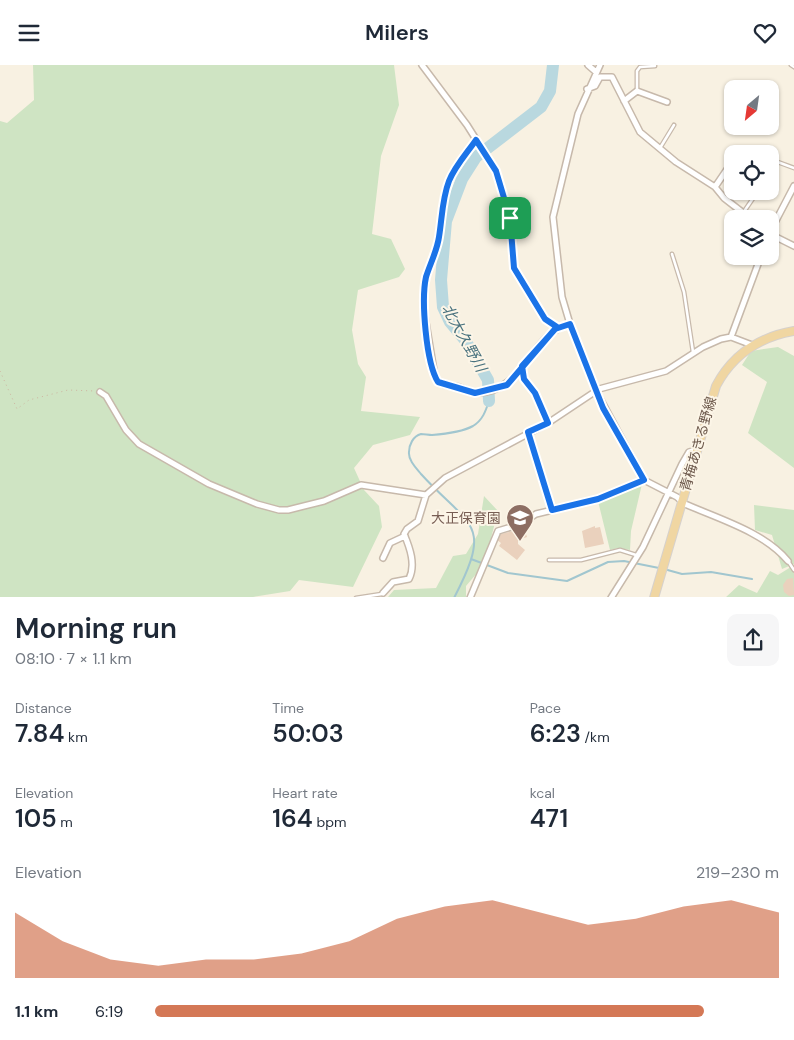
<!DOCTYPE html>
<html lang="en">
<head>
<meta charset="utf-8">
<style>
  :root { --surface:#fff; --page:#f6f6f7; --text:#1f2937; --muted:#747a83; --accent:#d47856 }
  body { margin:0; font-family:"DM Sans","Noto Sans JP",sans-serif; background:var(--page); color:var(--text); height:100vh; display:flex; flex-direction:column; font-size:19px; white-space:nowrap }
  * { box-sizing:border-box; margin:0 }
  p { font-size:16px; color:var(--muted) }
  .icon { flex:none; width:28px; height:28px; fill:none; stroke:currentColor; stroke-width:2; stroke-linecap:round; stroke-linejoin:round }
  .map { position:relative; height:532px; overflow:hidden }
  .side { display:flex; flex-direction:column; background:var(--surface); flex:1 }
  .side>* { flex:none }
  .needle { width:32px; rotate:209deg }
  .fabs { position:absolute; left:724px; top:15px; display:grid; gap:10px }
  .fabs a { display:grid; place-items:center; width:55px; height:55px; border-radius:10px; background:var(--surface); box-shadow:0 1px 4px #0004; font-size:25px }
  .pin { position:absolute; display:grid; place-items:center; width:42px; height:42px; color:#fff; margin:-21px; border-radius:10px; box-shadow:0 2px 8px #0006 }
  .round { display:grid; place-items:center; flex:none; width:52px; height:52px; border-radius:10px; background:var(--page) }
  .head { display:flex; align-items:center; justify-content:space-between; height:85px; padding:0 15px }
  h1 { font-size:28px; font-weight:600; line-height:38px }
  .stats { display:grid; grid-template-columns:repeat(3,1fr); gap:8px; height:85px; padding:5px 15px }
  .stats div { display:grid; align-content:center }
  .stats b { font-size:25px; font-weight:600 }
  .stats small { font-size:14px; font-weight:400 }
  .stats p { font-size:14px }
  .chart { height:140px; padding:10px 15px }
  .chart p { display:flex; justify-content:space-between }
  .chart svg { width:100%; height:90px; margin-top:5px; fill:var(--accent); opacity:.7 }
  ul { padding:0 15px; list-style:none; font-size:16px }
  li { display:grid; grid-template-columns:80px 60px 1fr; align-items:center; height:38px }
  li i { height:12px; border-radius:6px; background:var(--accent) }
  header { display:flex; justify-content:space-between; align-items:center; height:65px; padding:0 15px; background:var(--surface); font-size:22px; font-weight:600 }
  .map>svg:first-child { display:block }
  .green { fill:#cfe4c3 }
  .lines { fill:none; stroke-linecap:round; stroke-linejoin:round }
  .stream { stroke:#a1c6cf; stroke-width:2 }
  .river { stroke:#b9d8df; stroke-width:12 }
  .building { fill:#ead1bd }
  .service-casing { stroke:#c7b9ab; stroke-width:5 }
  .minor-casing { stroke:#c7b9ab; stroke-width:8 }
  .primary-casing { stroke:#d6d1cd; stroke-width:10 }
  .path { stroke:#ceb5a1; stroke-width:1; stroke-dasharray:1 4; stroke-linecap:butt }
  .service { stroke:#fff; stroke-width:2.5 }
  .minor { stroke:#fff; stroke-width:5 }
  .primary { stroke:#f0d6a2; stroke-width:8 }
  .route-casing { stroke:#fff; stroke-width:10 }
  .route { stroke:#1a73e8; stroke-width:6 }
  .labels { text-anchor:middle; stroke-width:4; stroke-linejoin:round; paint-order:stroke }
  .street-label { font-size:14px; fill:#6d594c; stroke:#fcf5e7 }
  .education-label { font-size:14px; fill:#785e54; stroke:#fcf5e7; text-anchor:end }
  .water-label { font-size:15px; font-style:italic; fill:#49727e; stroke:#fcf5e7 }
</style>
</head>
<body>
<header><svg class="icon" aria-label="menu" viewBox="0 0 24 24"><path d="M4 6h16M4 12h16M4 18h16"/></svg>Milers<svg class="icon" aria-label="heart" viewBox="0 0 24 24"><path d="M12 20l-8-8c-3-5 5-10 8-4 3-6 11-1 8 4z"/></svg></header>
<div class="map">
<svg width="794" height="533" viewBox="0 0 794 533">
  <rect width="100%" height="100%" fill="#f8f1e2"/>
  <path class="green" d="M33,0h361l5,40 -18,51 -9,78 19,5 14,30 -6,8 -41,13 -6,40 6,34 8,13 -5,34 59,6 -10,18 -37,10 -19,23 10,22 15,16 3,21 -29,60 -54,-7 -9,11 -37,6h-253v-476l7,2 27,-23z
    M778,282l16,9v112l-46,-35 19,-51 -25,-17 9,-14z
    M642,419l-11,47 -1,19 -12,-2 -8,2 -12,-49z
    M484,431l14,15 -9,35 -12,27 -11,13v11h-78l6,-7 42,-2 17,-32 13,-2 12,-20z
    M754,440l40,5v54l-12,5 -10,-34 -17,-5z
    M794,500v32l-69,1 14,-13 18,8 13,-22 8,4z"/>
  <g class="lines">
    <path class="stream" d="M471,494l37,14 59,8 41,-19 16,-1 35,7
      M664,504l18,5 29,-2 41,7
      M454,533c40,-77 16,-70 -33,-124 -5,-6 -13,-14 -12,-22 0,-7 4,-16 12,-18 3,0 8,1 11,1 13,-1 30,-3 41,-9 10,-6 13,-16 16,-25"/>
    <path class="river" d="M489,336l-1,-21 -23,-40 -15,-18 -7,-15 -2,-27 5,-59 16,-42 14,-22 65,-50 9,-16 3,-26"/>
  </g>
  <path class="building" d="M595,461v2l5,-1 4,17 -19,4 -3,-17z
    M524,463l3,9 -9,3v4l7,6 -8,10 -18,-14 2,-3 -4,-3 4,-6z
    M793,513l1,17 -5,1 -5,-4 -1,-7 4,-6z"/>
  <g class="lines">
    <defs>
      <path id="service" d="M791,0l3,2
        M637,26v-20l3,-4 15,-1
        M660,83l14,-23
        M770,105l5,-9 19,7
        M743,148l13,-19
        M672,189l12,38 9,60
        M522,303l3,11 10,14 13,30
        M549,495h32l39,-10 16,5
        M788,496l6,9
        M356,533l26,-4"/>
      <path id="minor" d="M422,0l45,60 29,46 14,47 4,50 31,51 12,8
        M588,0l8,7
        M600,0l-22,49 -25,103 9,80 8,27 26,67 48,89 33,17 8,7c34,15 79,28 103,57
        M587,24l8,-3 5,-9h12l28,55 36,30 39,25 9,11 27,21
        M624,36l13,-10 30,11
        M476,75l-19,27 -11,21 -9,59 -11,31 -3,27 12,72c6,10 14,8 24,10 6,2 12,6 18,6 47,0 53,-60 93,-69
        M715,122l17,-25
        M770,167l24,-46
        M770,169l24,12
        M731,272l30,-81
        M100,327l6,4 20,34 13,14 70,40 48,20 22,6h9l36,-9 37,-16 65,10
        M383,493l7,-15 15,-7
        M383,528l10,-11 16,-3c7,-14 1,-31 -5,-45l3,-5 11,-8 8,-26 19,-17 103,-55 51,-34 67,-18 37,-24 18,-8 10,-2 21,8
        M470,533l28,-67 23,-7 15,-10 62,-15 46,-19
        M611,533l32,-51 39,-83 7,-12 7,-2"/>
      <path id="primary" d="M654,533l62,-212c17,-32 43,-49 78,-55"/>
    </defs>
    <use href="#service" class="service-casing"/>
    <use href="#minor" class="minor-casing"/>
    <use href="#primary" class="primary-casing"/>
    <path class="path" d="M0,306l17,38 12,-9 39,-10 27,1
      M530,374l20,65"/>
    <use href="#service" class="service"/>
    <use href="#minor" class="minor"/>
    <use href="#primary" class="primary"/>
  </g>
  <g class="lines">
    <defs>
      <path id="route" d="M510,153l4,50 31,51 12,8 -35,39 2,13 11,14 13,30 -20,9 24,78 46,-11 46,-19 -41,-72 -33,-84 -15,5 -48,56 -32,8 -37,-11c-12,-19 -17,-82 -12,-105 4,-13 11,-26 13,-40 3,-18 3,-38 10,-56 6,-15 18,-28 27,-41l20,31 14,47"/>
    </defs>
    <use href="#route" class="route-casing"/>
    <use href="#route" class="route"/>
  </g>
  <defs>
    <symbol id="school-pin" viewBox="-11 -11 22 30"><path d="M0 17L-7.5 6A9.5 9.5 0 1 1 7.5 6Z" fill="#8d6e63" stroke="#fcf5e7"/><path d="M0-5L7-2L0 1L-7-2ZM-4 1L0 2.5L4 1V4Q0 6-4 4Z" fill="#fff"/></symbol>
  </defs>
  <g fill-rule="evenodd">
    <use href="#school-pin" x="504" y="437" width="32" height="43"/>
  </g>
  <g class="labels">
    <g class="street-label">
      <text transform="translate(698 379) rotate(-74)" y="5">青梅あきる野線</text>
    </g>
    <g class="education-label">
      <text x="501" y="458">大正保育園</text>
    </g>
    <g class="water-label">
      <text transform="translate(464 273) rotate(61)" y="5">北大久野川</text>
    </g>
  </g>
</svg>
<div class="fabs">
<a><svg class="needle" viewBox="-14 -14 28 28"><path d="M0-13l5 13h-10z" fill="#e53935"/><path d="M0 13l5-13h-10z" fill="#747a83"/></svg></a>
<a><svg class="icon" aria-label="locate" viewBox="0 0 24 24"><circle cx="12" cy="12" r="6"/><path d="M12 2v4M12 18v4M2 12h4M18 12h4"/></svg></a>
<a><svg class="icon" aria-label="layers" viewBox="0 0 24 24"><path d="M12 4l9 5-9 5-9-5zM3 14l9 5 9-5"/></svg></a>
</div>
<div class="pin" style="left:510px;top:153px;background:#1e9e55"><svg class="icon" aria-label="arrive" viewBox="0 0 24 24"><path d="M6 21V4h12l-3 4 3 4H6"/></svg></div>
</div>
<section class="side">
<div class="head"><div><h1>Morning run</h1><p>08:10 · 7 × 1.1 km</p></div><a class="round"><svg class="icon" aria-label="share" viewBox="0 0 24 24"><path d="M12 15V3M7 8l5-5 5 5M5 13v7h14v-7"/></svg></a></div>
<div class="stats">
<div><p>Distance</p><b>7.84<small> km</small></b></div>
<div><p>Time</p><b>50:03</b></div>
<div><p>Pace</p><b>6:23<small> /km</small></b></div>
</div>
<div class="stats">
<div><p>Elevation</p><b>105<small> m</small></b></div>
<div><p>Heart rate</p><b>164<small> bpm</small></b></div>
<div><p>kcal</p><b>471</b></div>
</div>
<div class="chart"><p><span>Elevation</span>219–230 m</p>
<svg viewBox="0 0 160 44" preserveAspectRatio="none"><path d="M0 44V12L10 26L20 35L30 38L40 35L50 35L60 32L70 26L80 15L90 9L100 6L110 12L120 18L130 15L140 9L150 6L160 12V44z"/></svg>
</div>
<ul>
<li><b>1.1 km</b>6:19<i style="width:88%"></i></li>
</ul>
</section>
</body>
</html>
